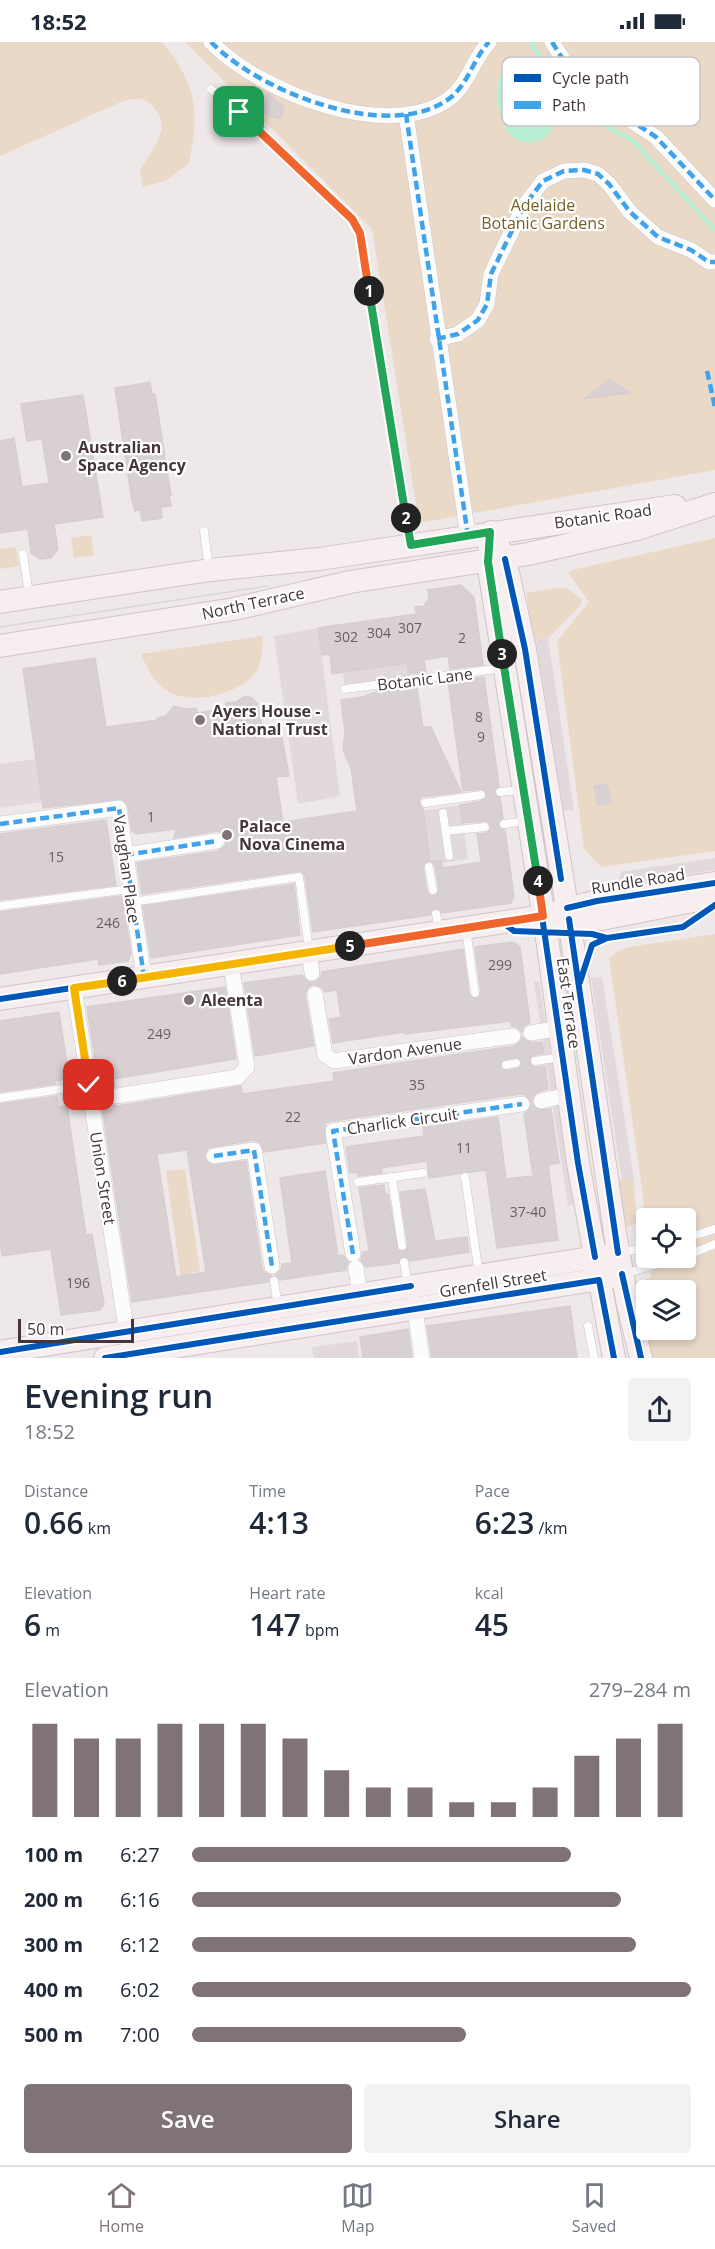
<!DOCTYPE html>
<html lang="en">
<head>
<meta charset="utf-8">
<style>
  :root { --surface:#fff; --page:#f2f2f3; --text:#1f2937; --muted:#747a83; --line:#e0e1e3; --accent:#807377 }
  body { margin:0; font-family:"Open Sans",sans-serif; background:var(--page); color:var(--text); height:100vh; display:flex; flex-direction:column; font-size:22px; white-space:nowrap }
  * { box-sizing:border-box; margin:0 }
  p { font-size:20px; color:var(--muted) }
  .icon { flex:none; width:33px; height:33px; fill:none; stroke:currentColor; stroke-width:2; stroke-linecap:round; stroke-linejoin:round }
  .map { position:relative; height:1316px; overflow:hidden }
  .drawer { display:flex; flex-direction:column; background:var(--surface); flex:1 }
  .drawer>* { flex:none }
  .tools { position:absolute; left:636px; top:1166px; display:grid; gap:12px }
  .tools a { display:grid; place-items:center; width:60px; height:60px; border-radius:6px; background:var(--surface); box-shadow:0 3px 9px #0003; font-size:30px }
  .scale { position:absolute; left:18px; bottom:15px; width:116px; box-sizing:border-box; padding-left:6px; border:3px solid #453439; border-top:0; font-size:16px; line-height:21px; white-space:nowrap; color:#453439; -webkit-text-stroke:4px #fff; paint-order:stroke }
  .pin { position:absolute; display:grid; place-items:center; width:51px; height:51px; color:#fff; margin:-26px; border-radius:12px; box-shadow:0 3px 9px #0006 }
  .km { position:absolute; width:30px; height:30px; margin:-15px; border-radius:50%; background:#222; color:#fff; font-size:16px; line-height:30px; text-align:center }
  .round { display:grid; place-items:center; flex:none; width:63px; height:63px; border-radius:6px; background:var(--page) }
  .overview { display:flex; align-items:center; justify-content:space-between; height:102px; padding:0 24px }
  h1 { font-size:33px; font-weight:600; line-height:45px }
  .metrics { display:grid; grid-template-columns:repeat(3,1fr); gap:9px; height:102px; padding:6px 24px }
  .metrics div { display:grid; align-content:center }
  .metrics b { font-size:30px; font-weight:600 }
  .metrics small { font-size:16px; font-weight:400 }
  .metrics p { font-size:16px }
  .chart { height:168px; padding:12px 24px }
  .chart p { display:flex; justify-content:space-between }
  .chart svg { width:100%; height:108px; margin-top:6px; stroke:var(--accent); stroke-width:6 }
  .primary-button { display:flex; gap:12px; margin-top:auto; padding:12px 24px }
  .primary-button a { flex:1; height:69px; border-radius:6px; background:var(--accent); color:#fff; font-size:24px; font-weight:600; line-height:69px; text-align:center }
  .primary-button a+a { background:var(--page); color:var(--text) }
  ul { padding:0 24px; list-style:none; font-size:20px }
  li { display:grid; grid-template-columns:96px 72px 1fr; align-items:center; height:45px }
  li i { height:15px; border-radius:8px; background:var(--accent) }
  .status { display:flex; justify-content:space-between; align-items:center; height:42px; padding:0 30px; background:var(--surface); direction:ltr }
  .status svg { height:16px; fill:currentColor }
  .dock { display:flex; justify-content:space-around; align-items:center; height:84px; border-top:2px solid var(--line); background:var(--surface); font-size:16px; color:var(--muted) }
  .dock a { display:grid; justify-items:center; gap:3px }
  .dock .active { color:var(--accent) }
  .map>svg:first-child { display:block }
  .green { fill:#ebd9c8; fill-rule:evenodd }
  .parking { fill:#e1d9db }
  .water { fill:#b8eed2 }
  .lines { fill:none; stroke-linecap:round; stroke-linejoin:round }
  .stream { stroke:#b8eed2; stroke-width:4.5 }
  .building { fill:#d9d0d2; stroke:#d7ced0; stroke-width:1.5; fill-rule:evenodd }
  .street-tunnel { stroke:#cdc4c6; stroke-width:15; stroke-dasharray:15 8; stroke-linecap:butt }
  .lane-casing { stroke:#cdc5c7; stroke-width:9 }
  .street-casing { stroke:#cdc5c7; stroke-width:16 }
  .secondary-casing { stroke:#d3c3c6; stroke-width:24 }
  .lane { stroke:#fdfcfc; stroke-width:8 }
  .street { stroke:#fdfcfc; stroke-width:15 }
  .secondary { stroke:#f6eeef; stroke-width:22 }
  .tram { stroke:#d8d7d7; stroke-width:1.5 }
  .quiet { stroke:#3fa3ec; stroke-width:4.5; stroke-dasharray:9 4.5; stroke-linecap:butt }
  .cycleway-casing { stroke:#fff; stroke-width:10 }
  .cycleway { stroke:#0057b8; stroke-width:6 }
  .split-1-casing { stroke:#fff; stroke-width:12 }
  .split-2-casing { stroke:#fff; stroke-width:12 }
  .split-3-casing { stroke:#fff; stroke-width:12 }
  .split-4-casing { stroke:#fff; stroke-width:12 }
  .split-5-casing { stroke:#fff; stroke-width:12 }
  .split-6-casing { stroke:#fff; stroke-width:12 }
  .split-7-casing { stroke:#fff; stroke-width:12 }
  .split-1 { stroke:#f0652b; stroke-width:8 }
  .split-2 { stroke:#22a559; stroke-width:8 }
  .split-3 { stroke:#22a559; stroke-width:8 }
  .split-4 { stroke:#22a559; stroke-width:8 }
  .split-5 { stroke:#f0652b; stroke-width:8 }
  .split-6 { stroke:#f5b400; stroke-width:8 }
  .split-7 { stroke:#f5b400; stroke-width:8 }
  .poi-dot { fill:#807377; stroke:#fff; stroke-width:2 }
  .labels { text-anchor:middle; stroke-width:4.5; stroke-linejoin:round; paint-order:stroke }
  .number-label { font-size:14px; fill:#6b5c60 }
  .park-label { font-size:16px; fill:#766028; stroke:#fff }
  .poi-label { font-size:16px; font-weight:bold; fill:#453439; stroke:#fff; text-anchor:start }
  .street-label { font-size:16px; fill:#453439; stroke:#fff }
  .key { fill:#fff; stroke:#c7c2c4; stroke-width:1.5 }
  .key-label { font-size:16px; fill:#453439 }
</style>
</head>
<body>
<div class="status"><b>18:52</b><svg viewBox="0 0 49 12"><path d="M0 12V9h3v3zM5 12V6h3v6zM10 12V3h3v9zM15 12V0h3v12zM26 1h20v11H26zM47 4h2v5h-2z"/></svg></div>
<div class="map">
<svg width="715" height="1316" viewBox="0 0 715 1316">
  <rect width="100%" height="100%" fill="#efe8e9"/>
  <path class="green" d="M0,0h162c35,43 38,68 27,121l-24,18 -22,6 -3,-17c7,-12 17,-24 21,-38 3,-12 -5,-27 -17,-32 -7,-3 -16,0 -23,2l-121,54z
    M185,0h530v428l-296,53 -47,-294z
    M91,493l3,20 -20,3 -3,-20z
    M715,496v313l-114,16 -17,-18 -27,-208 32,-39 -21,-29 4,-3z
    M16,505l3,19 -19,3v-20z
    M557,546h10l15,11 -1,6 -33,33 -14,1 -8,-46z
    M263,594c-1,12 0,25 -7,36 -14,21 -62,33 -85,21 -15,-7 -24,-25 -30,-39z
    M715,892v424h-65l-15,-76 16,-4 -4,-21h39v-39h-40v34l-3,-57 -34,-237 9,-7 11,-4zM646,1248h40v39h-40z
    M185,1127l15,102 -11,2 3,18 -9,2 -17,-122z
    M634,1137l2,44 -10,5 -7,-47z"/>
  <path class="parking" d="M318,586l22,168 -42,8 -24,-168z
    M548,596l26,172 -11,1 -27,-172z
    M407,621l3,19 -65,9 -2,-19z
    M36,717l6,43 -42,6v-44z
    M460,763l8,54 -26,4 -1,-3 -10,2 -8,-51z
    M715,816v12l-98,15 4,-13z
    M602,935l32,202 -12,2 -31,-203z
    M539,939l35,224 -6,1 -34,-224z
    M357,1299l2,17h-45l-2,-11z"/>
  <path class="water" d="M512,14c5,1 10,1 14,3 21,14 47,76 8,83 -39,8 -48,-66 -22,-86z"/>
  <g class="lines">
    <path class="stream" d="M530,0l31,44 37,35 35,20 82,89"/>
  </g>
  <path class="building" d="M268,51l16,15 -4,11 -19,-7z
    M610,337l20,14 -47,6 20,-14z
    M150,340l2,12h3l16,101h-2l2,11 -10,1 1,11 -20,3 -2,-11 -5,1 -3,-10 -17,-113z
    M83,353l20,122 -49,7 4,25 -7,9 -11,1 -9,-6 -3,-24 -28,4v-92l14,-3 8,49 27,-4 -7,-44 -15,2 -6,-37z
    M461,543l13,12 9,68 -33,4 -2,-13 -24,4 2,12 -17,2 -2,-11 -75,11 -2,-20 -8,1 -4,-27 98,-14 -1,-7 9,-1 5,-8 -1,-8z
    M95,616l11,69 52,-7 -1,-2 9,-2 8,-10 12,3 10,-1 1,5 29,-4v-6l10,-1 9,-6 7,2 5,5 8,37 17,-3 7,39 -13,1 7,45 74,-11 -6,-43 -8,-18 2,-18 -4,-32 22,-3 15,-6 39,-3 6,39h8l30,65 -40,5 -2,4 4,8 7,52 -5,2 -2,5 4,24 6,4 4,-2 2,-5 -4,-23 -4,-5 10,-1 2,8 38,-6 -4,-28 9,-1 5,-4 -4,-8 -25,2 -2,-18 22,-4 5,-6 -4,-6 -20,2 -15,-110 36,-4 15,109 -5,7 6,5 3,20 -5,6 2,4 5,2 9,67 -3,6 -69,10 -7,-5 -3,2 -2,5 -117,17 -8,-56 -4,-5 -159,23 -5,-31 81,-12 8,-6v-6l-5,-7 -5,-1 -42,7 2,-9 -40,5 -4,-3 -4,-25 -6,-7 -79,9 -20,-139z
    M607,742l4,19 -13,2 -4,-19z
    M106,778l10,65 -116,15v-66z
    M294,842l6,51 -149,23 -8,-52z
    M122,854l9,57 -3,8 -29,4 -1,-6 -98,15v-62z
    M513,900l7,5 10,76 -6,3 -2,6 -5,-5 -6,-1v-5l-106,13 -1,-2 -71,11 -4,-24 12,-2 -4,-27 -12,2 -3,-5 -8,-3 -6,3 -3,8 9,51 -59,10 -11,-73 58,-8 6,7h6l7,-5 1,-5 141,-23 6,45 7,5 5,-7 -6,-45z
    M225,945l11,72 -123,20 2,7 -8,7 2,10 8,3 124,-20 1,8 92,-13 -1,-8 181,-27 5,-3 3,-6 10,6 10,-1 2,11 -12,3 -3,5 4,6 12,-1 3,23 -13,4 -4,9 -5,-7 -5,-1 -189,27 -7,2v20l-61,9 -3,-9 -8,-3 -45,8 -4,9 7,8 35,-4 16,107 3,5 7,3 -4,6 -136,20 -45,-295zM518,1016l4,4 -3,6 -12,3 -6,-3 2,-8zM187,1108l19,122 -30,5 -19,-123z
    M59,970l10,66 -14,3v3l-55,8v-71z
    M57,1054l1,11 9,-1 19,129 6,-1 12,70 -4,6 -39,5 -10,-66 -49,7 -2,-15v-137z
    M532,1061l7,7 12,-1 8,54 -11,2 10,75 -61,8 -11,-78 -57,8 -2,-17 -46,7 1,5 -24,3 -1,-4 -7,1 -4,-26 78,-11 -1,-8 75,-11 8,62 27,-3 -9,-62 4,-3z
    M325,1129l13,85 5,-1 5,7 -2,8 -66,10 -5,-5 6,-5 1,-6 10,-1 -12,-85z
    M384,1143l1,9h3l10,56 7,1 3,-5 -8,-54 25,-3 10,52 32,-4 2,15 -59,9 -6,-5 -6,7 -32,4 -5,-7 2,-8 6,-1 -10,-63z
    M570,1264l7,52h-145l-5,-32z
    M408,1287l4,29h-49l-3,-21z"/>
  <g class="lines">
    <path class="street-tunnel" d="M98,1057l18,-3"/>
    <defs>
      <path id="lane" d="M211,47l28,23 113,107 8,14 51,311
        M204,489l5,38
        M23,512l6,41
        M345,647l158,-21
        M500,750l22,-2
        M425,761l56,-8
        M443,771l6,43
        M504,782l22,-3
        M446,789l39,-4
        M429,825l4,23
        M132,860l167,-25 10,73
        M0,864l130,-17
        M436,872l3,16
        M466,887l9,64
        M535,1019l27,-4
        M506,1023l10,-2
        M0,1056l89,-13
        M392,1135l10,69
        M465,1135l14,97
        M358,1140l65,-9
        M686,1196l29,-9
        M620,1211l26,-6
        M686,1214l29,-12
        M404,1220l4,24
        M623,1232l59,-17
        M274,1239l4,25
        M588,1284l6,32"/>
      <path id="street" d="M211,0c47,49 178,102 239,56 19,-15 23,-39 39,-56
        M552,0l12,19 48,47 44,29 59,63
        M406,72l62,422
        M437,297l21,-5 20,-14 9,-16 4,-30 33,-68 19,-25 21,-10 20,-1 14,4 11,10 21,28 28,25 33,13 18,12h6
        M0,782l119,-16 25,169
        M125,813l92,-14
        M309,910l3,21
        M74,946l54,353
        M315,952l10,61 9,6 179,-25
        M531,991l29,-5
        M116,1054l122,-19 9,-10 -16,-103
        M541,1059l27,-6
        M214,1114l40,-6 18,116
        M353,1212l-20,-123 189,-27
        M356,1226l4,27
        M414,1260l8,56"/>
      <path id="secondary" d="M491,490l14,27 20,90 44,270 46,314 13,72 13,53
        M491,490l-3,30 58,369 32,232 36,195
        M0,560l210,-32 109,-11 356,-53
        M0,604l234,-37 116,-27 178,-28 109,-25 78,-25
        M560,876l41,1 107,-21
        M0,957l543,-83 54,-15 118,-18
        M0,1310l609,-97
        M105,1316l507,-81"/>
    </defs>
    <use href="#lane" class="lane-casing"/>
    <use href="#street" class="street-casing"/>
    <use href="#secondary" class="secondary-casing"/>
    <use href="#lane" class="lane"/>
    <use href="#street" class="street"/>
    <use href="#secondary" class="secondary"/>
    <path class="tram" d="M0,585l268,-41"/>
    <path class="quiet" d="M211,0c47,49 178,102 239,56 19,-15 23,-39 39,-56
      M552,0l12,19 48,47 44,29 59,63
      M406,72l62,422
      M437,297l21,-5 20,-14 9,-16 4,-30 33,-68 19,-25 21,-10 20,-1 14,4 11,10 21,28 28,25 33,13 18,12h6
      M707,329l8,36
      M0,782l119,-16 25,169
      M125,813l92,-14
      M214,1114l40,-6 18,116
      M353,1212l-20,-123 189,-27"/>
    <defs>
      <path id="cycleway" d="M505,517l20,90 36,230
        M518,710l60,411 17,94
        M567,866l30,-7 118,-18
        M569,877l49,334
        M502,880l12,9 78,3 15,4
        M580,940l12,-37 15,-7 76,-11 32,-22
        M0,957l543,-83
        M622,1232l19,84
        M0,1310l411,-66
        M105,1316l494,-78 15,78"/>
    </defs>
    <use href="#cycleway" class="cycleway-casing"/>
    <use href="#cycleway" class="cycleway"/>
  </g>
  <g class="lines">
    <defs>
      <path id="split-1" d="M239,70l113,107 8,14 9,58"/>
      <path id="split-2" d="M369,249l37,227"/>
      <path id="split-3" d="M406,476l5,27 79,-13 -2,30 14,92"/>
      <path id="split-4" d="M502,612l36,227"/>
      <path id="split-5" d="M350,904l193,-30 -5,-35"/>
      <path id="split-6" d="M122,939l228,-35"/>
      <path id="split-7" d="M89,1043l-15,-97 48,-7"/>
    </defs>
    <use href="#split-1" class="split-1-casing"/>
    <use href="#split-2" class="split-2-casing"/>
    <use href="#split-3" class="split-3-casing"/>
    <use href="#split-4" class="split-4-casing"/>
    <use href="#split-5" class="split-5-casing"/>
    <use href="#split-6" class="split-6-casing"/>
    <use href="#split-7" class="split-7-casing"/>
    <use href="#split-1" class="split-1"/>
    <use href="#split-2" class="split-2"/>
    <use href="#split-3" class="split-3"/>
    <use href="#split-4" class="split-4"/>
    <use href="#split-5" class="split-5"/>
    <use href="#split-6" class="split-6"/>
    <use href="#split-7" class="split-7"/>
  </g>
  <g class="poi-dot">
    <circle cx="66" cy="414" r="6"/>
    <circle cx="200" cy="678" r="6"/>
    <circle cx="227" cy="793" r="6"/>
    <circle cx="189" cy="958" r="6"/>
  </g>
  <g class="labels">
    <g class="number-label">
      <text x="410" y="591">307</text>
      <text x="379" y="596">304</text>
      <text x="346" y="600">302</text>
      <text x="462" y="601">2</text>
      <text x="479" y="680">8</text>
      <text x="481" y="700">9</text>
      <text x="151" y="780">1</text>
      <text x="56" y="820">15</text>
      <text x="108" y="886">246</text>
      <text x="500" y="928">299</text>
      <text x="159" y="997">249</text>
      <text x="417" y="1048">35</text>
      <text x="293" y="1080">22</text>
      <text x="464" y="1111">11</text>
      <text x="528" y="1175">37-40</text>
      <text x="78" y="1246">196</text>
    </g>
    <g class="park-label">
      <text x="543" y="169">Adelaide<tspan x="543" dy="18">Botanic Gardens</tspan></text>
    </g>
    <g class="poi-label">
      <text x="78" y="411">Australian<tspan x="78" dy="18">Space Agency</tspan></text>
      <text x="212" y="675">Ayers House -<tspan x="212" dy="18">National Trust</tspan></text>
      <text x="239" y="790">Palace<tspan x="239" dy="18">Nova Cinema</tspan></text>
      <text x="201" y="964">Aleenta</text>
    </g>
    <g class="street-label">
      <text transform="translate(603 474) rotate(-8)" y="6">Botanic Road</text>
      <text transform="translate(253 561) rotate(-12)" y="6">North Terrace</text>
      <text transform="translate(425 637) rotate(-7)" y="6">Botanic Lane</text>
      <text transform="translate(127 827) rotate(82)" y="6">Vaughan Place</text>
      <text transform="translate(638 839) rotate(-9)" y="6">Rundle Road</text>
      <text transform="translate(569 961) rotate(82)" y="6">East Terrace</text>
      <text transform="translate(405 1009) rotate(-8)" y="6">Vardon Avenue</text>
      <text transform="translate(402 1079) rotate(-8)" y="6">Charlick Circuit</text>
      <text transform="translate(103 1136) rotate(81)" y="6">Union Street</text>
      <text transform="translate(493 1241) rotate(-9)" y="6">Grenfell Street</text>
    </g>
  </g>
  <rect x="502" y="15" width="198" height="69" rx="9" class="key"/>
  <rect x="514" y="32" width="27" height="8" fill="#0057b8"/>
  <rect x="514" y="59" width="27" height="8" fill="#3fa3ec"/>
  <g class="key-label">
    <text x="552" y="42">Cycle path</text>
    <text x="552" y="69">Path</text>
  </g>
</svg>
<div class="tools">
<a><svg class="icon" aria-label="locate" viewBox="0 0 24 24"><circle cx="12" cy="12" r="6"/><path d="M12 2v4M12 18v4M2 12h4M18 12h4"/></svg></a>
<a><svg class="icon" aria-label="layers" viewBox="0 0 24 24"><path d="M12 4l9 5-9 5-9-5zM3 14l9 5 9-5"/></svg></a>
</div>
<div class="scale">50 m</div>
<div class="pin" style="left:239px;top:70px;background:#1e9e55"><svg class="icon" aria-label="arrive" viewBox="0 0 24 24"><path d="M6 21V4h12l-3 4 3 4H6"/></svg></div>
<div class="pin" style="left:89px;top:1043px;background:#d93025"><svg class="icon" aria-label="check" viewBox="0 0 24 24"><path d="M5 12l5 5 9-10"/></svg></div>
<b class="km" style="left:369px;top:249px">1</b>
<b class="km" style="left:406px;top:476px">2</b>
<b class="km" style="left:502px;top:612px">3</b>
<b class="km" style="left:538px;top:839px">4</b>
<b class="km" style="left:350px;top:904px">5</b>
<b class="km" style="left:122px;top:939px">6</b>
</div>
<section class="drawer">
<div class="overview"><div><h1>Evening run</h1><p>18:52</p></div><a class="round"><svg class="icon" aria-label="share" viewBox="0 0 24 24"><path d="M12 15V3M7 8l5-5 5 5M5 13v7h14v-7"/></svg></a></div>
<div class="metrics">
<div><p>Distance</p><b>0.66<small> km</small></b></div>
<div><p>Time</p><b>4:13</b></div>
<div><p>Pace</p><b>6:23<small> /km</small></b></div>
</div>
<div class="metrics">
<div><p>Elevation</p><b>6<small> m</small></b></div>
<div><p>Heart rate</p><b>147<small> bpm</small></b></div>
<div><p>kcal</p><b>45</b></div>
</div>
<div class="chart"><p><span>Elevation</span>279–284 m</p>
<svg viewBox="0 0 160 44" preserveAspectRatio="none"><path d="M5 44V6M15 44V12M25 44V12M35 44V6M45 44V6M55 44V6M65 44V12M75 44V25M85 44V32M95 44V32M105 44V38M115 44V38M125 44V32M135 44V19M145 44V12M155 44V6"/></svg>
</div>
<ul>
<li><b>100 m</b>6:27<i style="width:76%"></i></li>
<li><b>200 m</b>6:16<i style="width:86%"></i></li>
<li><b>300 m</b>6:12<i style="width:89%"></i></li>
<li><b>400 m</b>6:02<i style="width:100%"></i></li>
<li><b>500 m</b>7:00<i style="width:55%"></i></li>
</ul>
<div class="primary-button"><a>Save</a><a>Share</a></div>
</section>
<nav class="dock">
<a class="active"><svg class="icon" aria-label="home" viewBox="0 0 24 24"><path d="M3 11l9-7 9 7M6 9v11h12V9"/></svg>Home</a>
<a><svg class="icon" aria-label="map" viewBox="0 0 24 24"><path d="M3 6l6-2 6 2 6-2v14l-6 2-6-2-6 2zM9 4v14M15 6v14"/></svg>Map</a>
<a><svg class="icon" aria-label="saved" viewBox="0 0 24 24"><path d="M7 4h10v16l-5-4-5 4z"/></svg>Saved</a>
</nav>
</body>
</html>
